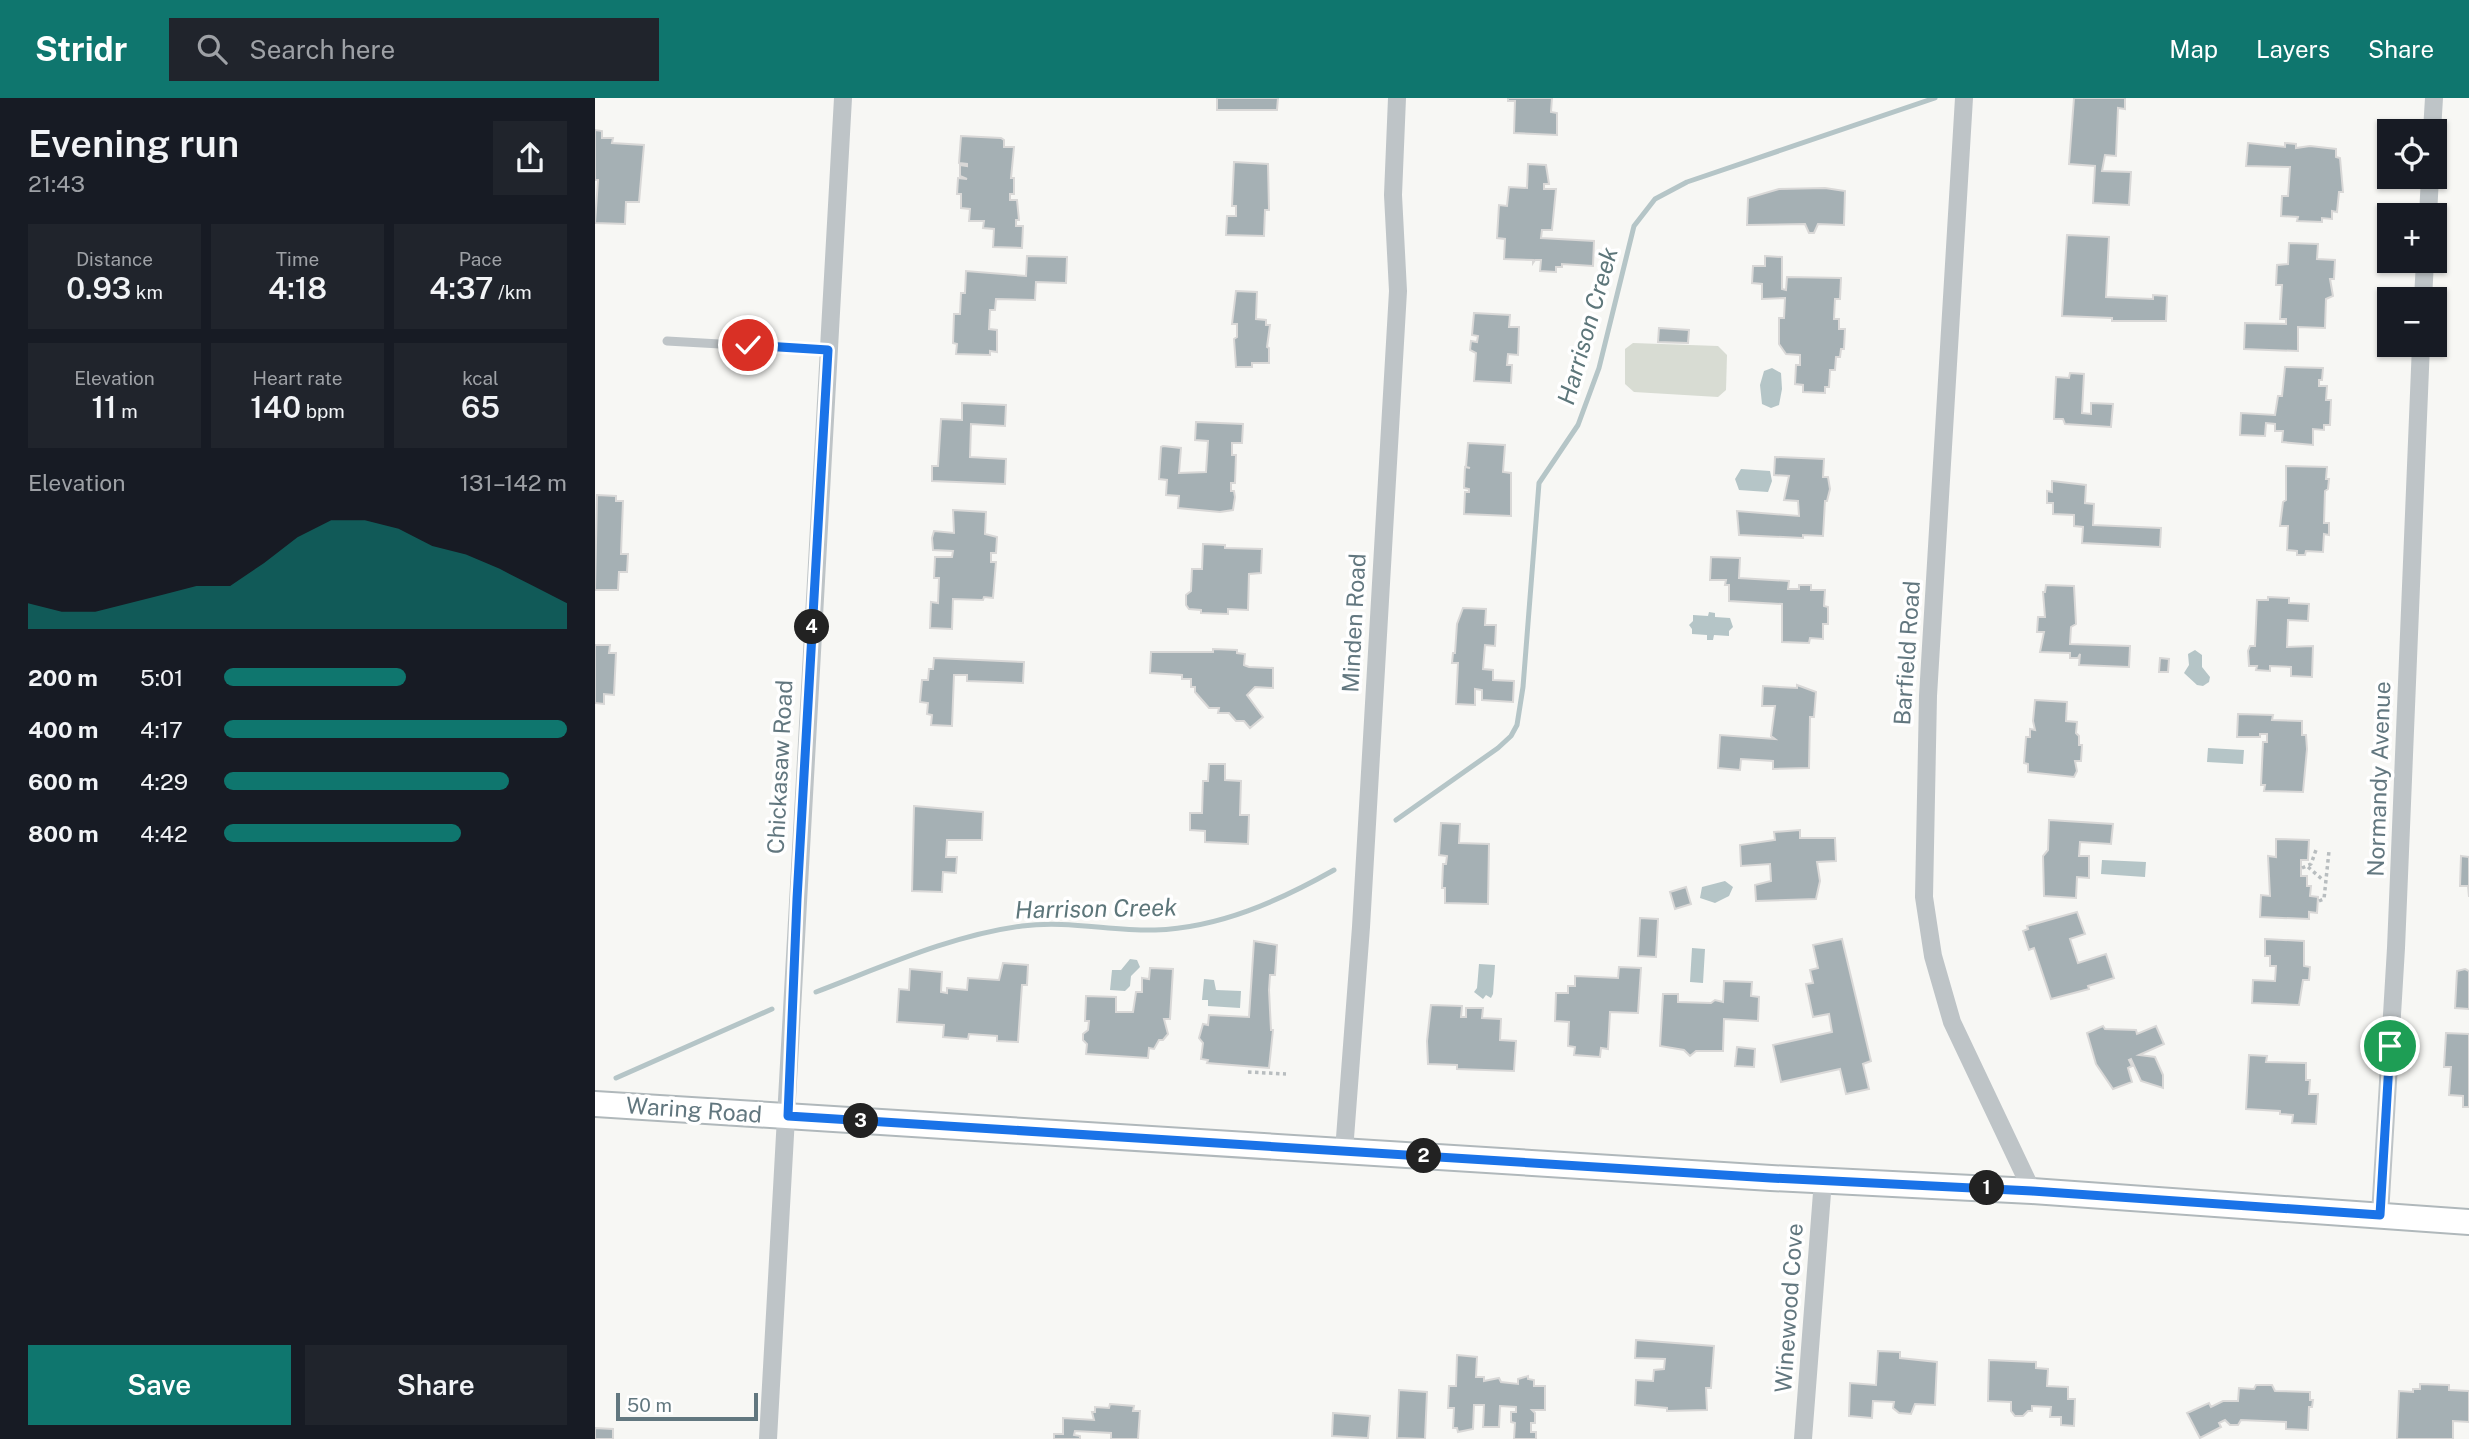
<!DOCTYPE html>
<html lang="en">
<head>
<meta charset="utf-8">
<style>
  :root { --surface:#171b24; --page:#20242c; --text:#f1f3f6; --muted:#9ea1a6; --accent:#0f766e }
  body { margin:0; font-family:"Public Sans",sans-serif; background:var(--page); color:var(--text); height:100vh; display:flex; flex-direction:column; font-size:26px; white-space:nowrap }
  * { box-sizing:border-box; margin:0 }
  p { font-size:23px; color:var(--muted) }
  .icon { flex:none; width:38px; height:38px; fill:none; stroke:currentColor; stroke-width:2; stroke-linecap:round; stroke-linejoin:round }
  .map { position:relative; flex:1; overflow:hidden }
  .drawer { display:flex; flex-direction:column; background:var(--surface); width:595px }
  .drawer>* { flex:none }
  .tools { position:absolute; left:1782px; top:21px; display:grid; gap:14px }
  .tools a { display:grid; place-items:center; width:70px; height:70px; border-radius:0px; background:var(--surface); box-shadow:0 2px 5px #0004; font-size:35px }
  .scale { position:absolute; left:21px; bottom:18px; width:142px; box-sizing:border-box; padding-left:7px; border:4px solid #62777f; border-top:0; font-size:19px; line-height:24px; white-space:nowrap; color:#62777f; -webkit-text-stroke:5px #fff; paint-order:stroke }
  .pin { position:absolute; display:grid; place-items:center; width:60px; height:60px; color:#fff; margin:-30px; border:4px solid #fff; border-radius:50%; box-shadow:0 2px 7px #0007 }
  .km { position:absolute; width:35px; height:35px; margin:-18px; border-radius:50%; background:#222; color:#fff; font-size:19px; line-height:35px; text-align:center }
  .round { display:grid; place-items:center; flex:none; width:74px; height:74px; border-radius:0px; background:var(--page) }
  .overview { display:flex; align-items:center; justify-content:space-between; height:119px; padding:0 28px }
  h1 { font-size:38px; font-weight:600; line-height:52px }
  .figures { display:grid; grid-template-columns:repeat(3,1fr); gap:10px; height:119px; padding:7px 28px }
  .figures div { display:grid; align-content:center; border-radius:0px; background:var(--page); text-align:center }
  .figures b { font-size:30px; font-weight:600 }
  .figures small { font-size:19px; font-weight:400 }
  .figures p { font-size:19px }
  .chart { height:196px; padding:14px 28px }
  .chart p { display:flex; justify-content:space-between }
  .chart svg { width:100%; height:126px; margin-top:7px; fill:var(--accent); opacity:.7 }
  .primary-button { display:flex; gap:14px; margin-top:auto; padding:14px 28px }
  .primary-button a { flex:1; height:80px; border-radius:0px; background:var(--accent); color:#fff; font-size:28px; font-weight:600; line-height:80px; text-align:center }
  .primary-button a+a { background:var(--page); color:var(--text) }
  ul { padding:0 28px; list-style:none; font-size:23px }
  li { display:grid; grid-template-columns:112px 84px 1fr; align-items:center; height:52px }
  li i { height:18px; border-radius:9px; background:var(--accent) }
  header { display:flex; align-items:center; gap:42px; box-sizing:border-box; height:98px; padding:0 35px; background:var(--accent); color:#fff }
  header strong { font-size:33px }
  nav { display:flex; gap:38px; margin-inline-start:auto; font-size:24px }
  .search { width:490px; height:63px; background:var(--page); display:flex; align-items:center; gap:18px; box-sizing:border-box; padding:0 24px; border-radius:0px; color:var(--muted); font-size:26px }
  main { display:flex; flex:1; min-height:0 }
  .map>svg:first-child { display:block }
  .green { fill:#d8dcd3 }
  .water { fill:#b5c5c7 }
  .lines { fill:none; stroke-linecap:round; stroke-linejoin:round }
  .stream { stroke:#b5c5c7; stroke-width:5 }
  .building { fill:#a5b0b4; stroke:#d9d8d7; stroke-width:2 }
  .secondary-casing { stroke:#b0b8bb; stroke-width:28 }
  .path { stroke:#b8bdbf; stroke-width:3.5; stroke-dasharray:3.5 3.5; stroke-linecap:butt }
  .service { stroke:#bec4c7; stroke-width:9 }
  .minor { stroke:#bec4c7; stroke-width:18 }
  .secondary { stroke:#fff; stroke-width:24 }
  .route-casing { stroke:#fff; stroke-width:14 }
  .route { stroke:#1a73e8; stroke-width:9 }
  .labels { text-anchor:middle; stroke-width:7; stroke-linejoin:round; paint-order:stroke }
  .street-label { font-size:23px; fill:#62777f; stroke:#fff }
  .water-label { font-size:24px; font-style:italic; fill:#5d767a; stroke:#fff }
</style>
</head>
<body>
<header>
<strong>Stridr</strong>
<div class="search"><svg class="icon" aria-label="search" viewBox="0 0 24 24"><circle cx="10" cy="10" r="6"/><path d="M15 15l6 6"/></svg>Search here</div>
<nav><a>Map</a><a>Layers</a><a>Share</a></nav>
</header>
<main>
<section class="drawer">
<div class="overview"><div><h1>Evening run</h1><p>21:43</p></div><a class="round"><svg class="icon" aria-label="share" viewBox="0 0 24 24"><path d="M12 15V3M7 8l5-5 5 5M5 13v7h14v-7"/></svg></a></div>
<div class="figures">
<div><p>Distance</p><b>0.93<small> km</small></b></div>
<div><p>Time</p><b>4:18</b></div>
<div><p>Pace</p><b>4:37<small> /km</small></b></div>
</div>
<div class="figures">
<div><p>Elevation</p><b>11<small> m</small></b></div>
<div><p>Heart rate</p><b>140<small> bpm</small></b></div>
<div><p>kcal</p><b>65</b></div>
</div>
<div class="chart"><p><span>Elevation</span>131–142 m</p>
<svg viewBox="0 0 160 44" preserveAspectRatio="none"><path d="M0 44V35L10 38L20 38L30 35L40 32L50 29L60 29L70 21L80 12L90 6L100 6L110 9L120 15L130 18L140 23L150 29L160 35V44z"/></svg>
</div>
<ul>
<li><b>200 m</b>5:01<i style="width:53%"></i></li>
<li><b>400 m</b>4:17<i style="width:100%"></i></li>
<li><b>600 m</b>4:29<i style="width:83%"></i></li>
<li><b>800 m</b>4:42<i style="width:69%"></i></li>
</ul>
<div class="primary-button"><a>Save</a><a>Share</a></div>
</section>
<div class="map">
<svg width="1874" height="1341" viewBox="0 0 1874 1341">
  <rect width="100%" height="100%" fill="#f7f7f4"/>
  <path class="green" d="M1038,245l85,3 9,9 -1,35 -8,7 -84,-5 -9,-8v-35z"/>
  <path class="water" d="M1177,270l9,5 1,16 -3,16 -8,3 -9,-4 -2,-19 4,-14z
    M1146,371l29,2 2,10 -4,11 -29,-2 -4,-11z
    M1114,514l6,1v4l15,1 3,9 -4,4v5l-15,-1 -1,5h-6v-5l-15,-1v-5l-3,-4 4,-4v-6l15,1z
    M1600,552l7,5v12l8,10 -1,5 -6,4 -6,-1 -13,-12 5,-8 -1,-11z
    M1613,650l36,2 -1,14 -36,-2z
    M1507,762l44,2 -1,15 -44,-3z
    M1130,783l8,6 -4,9 -14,7 -15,-5 2,-11z
    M1097,850l13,1 -2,34 -13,-1z
    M535,861l7,1 3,7 -9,9 -1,10 -5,5 -15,-1 2,-20h9z
    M884,866l16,1 -2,29 -2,4 -5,-3 -3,4 -9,-7 3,-4z
    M609,881l10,1 2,10 25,1 -1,17 -32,-2v-6h-6z"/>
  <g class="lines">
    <path class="stream" d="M801,722l102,-72 13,-12 6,-11 6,-38 16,-204 39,-58 21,-57 35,-142 21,-27 32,-17 248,-84
      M221,894c66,-25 136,-57 206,-66 45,-6 89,5 133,4 64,-2 124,-29 179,-60
      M21,980l156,-69"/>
  </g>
  <path class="building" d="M622,0h61l-1,12h-60z
    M913,0h44l-1,14 6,1v22l-43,-2 1,-32h-7z
    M1479,0h51v11l-7,-1 -2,48 -11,-1 -3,16 29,1 -2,33 -36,-2 2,-37 -26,-2z
    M0,32l7,1v7h11l-1,5 32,2 -5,57h-13l-1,22 -30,-1 3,-43h-3z
    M366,38l40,2 3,2v7h10l-3,31h3v16h-4v6h7l2,20h-3v6h7l-1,22 -29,-1 1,-18 -11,-1 1,-7h-15l1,-12 -9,-1v-14h-4l1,-16 9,1 -7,-3v-11l7,1v-2l-8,-1z
    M1653,45l37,4v-4l11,1v4l14,-2 26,3v8l4,1 3,34h-4l-2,20 -5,-1v8l-10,-1v4l-25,-1 1,-4 -17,-1 1,-20h6l2,-29 -44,-1z
    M639,64l34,2 1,46h-4l-1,26 -38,-1 1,-19h9v-10h-4z
    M933,66l18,1 3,19h-5v5h12l-4,41h-10l-1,8 53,3 -1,25 -31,-2v3h-6v5l-16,-1 1,-11h-6l-2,3v-3l-29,-1 1,-20 -8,-1 2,-33 8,1 2,-19 18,1z
    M1230,90l20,3 -1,34 -26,-1 -4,9h-5l-4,-9 -58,1 1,-27 31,-9z
    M1472,137l42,2 -3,60 47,2v-4l14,1 -1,25h-54v-3l-50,-2z
    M1694,145l29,1 -1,15 18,1 -1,19h-4l3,17 -7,3 -1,29 -27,-1v24l-54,-2 1,-26 41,1v-5h-6l2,-34h-6l1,-20 11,-1z
    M432,158l40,1 -1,26 -30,-1 -1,18 -39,-1 -1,11h-5l-1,19 8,1v22l-7,-1v4l-34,-1 1,-10 -4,-1 1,-29h6l1,-21h4l1,-22 60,5z
    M1170,158l17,1v32l4,1 1,-13 54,1 -1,21h-5l-1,20h5v10h6l-1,20h-3l-1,8h-4l-1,13h-5l-1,17h-4v6l-22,-1v-7l-8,-1 1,-19h4v-10l-14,-1 -7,-10v-26h5l1,-20 -23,1v-15l-10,-1 1,-17h12z
    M641,193l21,1 -1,27 10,1v5h4l-3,22 2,1v15h-17v4h-16l-2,-28 3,-2v-13h-5z
    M879,215l36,2 -1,12h10l-1,28 -10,-1 -1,11h5l-1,18 -37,-2 2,-28 -6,-3 1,-9 6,1 1,-6 -6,-1z
    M1064,230l30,2 -1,13 -30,-1z
    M1690,269l38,1 -1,12h-3v6h8l-1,14h5l-1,25h-6v5l-11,-1v16l-31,-3 1,-11h-8v-7l-9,-1 -1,13 -25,-1 1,-22 34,2 3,-19h4z
    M1475,275l14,1 -2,39 9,1v-11l22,1 -2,23 -46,-3 -2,-5h-9l2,-42 13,1z
    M367,305l44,2 -1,21 -34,-2 -1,33 36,2 -1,25 -73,-3v-15h6l3,-47 21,1z
    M601,324l47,2 -1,19h-10v12h4l-1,28h-4v8h3l1,6 -2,13 -13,2 -42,-4 1,-12 -13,-1 1,-15 -8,-1 2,-32 2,-1 18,2 -2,25 27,-1 2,-31 -13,-1z
    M873,345l37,2 -2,27 8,1v43l-47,-2 1,-22h4v-3l-5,-1 1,-21 5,1 -4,-1z
    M1180,359l49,2 -1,18h5l2,12 -3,12h-2l-2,35 -20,-1v3l-64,-3 -2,-24 62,5 -1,-15 -14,-1 5,-24 -15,-1z
    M1691,368l41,1 -1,12h3l-1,10 -3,2 -1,32h5v12l-5,-1 -1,18 -17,-1 -1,4h-8v-4l-10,-1 1,-24h-8l3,-24 3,-2z
    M1457,383l34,4 -1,18 9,1 -1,21 68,3 -1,19 -78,-4 1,-16 -9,-1v-11l-21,-1v-11h-6v-12l5,1z
    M2,397l19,1v5h7l-2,53h7l-1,18h-8l-1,18h-23z
    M358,412l33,2 -1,22 12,3 -1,16h-5v9h5l-3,36 -9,-1 -1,3 -30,-1 -1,30 -22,-1 1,-26 7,1 1,-25h-5l1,-21h17l1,-6 -20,-1 -1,-12 2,-7 20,2z
    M608,446l22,1v3l37,1 -1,24 -12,1 -1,36 -20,-1v5l-27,-1v-3l-12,-1 -3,-4v-10l5,-4 1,-22h10z
    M1116,459l29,1 -1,20 50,3 -1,8h11v-4h12v5h14l-1,16 4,1v17h-5v15l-13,-1 -1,5 -27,-1v-38l-53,-3v-16h-4l1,-5h-16z
    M1451,487l28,1 2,38 -5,3 -1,17 60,2 -1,21 -50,-2 1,-11 -2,4h-8v-5l-30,-1 4,-20h-7l1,-15h7l-2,-25h2z
    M1673,499l21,1v5l20,1 -1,17 -20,-1 -1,27 26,-1 -1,31 -21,-1v-9l-21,-1v5l-14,-1 1,-4h-8l-1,-15 2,-5h5l2,-46h11z
    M868,510l23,1 -1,16h11l-1,21 -10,-1 -2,24 10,1v10l21,1 -1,21 -31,-2v-10l-7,-1v16l-19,-1 2,-41h-6l1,-10h2l2,-29z
    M0,547h15l-1,8h7l-2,42 -10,-1v10l-9,-1z
    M618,551l24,1v3l8,1 -1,11 5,2 24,1v20l-18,-1 -8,8 16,22 -13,11 -6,-7h-8l-7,-8h-11l1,-5h-10l-14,-16v-5h-4v-8h-9v-4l-32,-2 1,-21h62z
    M339,560l90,4 -1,21 -56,-2v-6h-13l-2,51 -21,-1 1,-10 -5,-1 1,-11 -8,-1 2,-22h6l1,-11h4z
    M1565,560l9,1 -1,13h-9z
    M1202,587l19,7 -2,25h-4l-1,51 -36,1v-8l-32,-2 -1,11 -22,-2 2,-33 55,4 -4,-3 4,-30h-13l1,-20 34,2z
    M1440,602l32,2 -1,19 11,1 -1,11 3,3v9h3l-1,16h-6l2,10 -3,6 -46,-5v-8l-4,-1 2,-26h4v-8l5,1 -2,-9z
    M1643,616l35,1 -1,5 30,1v14h4l1,14 -4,43 -39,-1 1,-6h-4l2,-43h4v-8h-7v3h-23z
    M614,666h16v16l16,1 -1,34h9l-1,29 -43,-2v-11l-15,-1v-17h12l1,-32h5z
    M319,708l69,6 -1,28h-35l-1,17h11l-1,16 -13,-1 -1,20 -30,-1z
    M1454,722l64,4 -2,20 -31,-2 -1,14h10v22l-12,-1 -1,21 -32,-2 -1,-40 5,-6z
    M846,725l19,1 -1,19 30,1 -1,60 -43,-1v-15h-3l1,-24h3l1,-8 -8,-1z
    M1205,732v8h35l1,23 -19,1 3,19 -4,18 -60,2 -1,-16 16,-4 -1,-17 -29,2 -1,-21 35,-5 -1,-8z
    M1681,741l33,1 -1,20h-7v16h6v10h4l-1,10 8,1 -1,16 -8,-1v7l-49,-2 1,-22 9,1 -2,-40 8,1z
    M1866,758l8,1v40l-1,-11h-8z
    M1091,789l5,17 -16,5 -5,-17z
    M1482,814l8,22 -15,5 8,24 28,-9 8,24 -26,8 1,3 -38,10 -17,-51 -5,2 -6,-19 5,-2 -1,-3z
    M1045,820l18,1 -2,38 -18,-1z
    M1247,841l29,122 -8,3 6,25 -23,5 -6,-25 -59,13 -8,-37 59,-13 -3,-18 -16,3 -7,-33 7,-1 -3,-13 8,-2 -5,-23z
    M1670,841l39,2v25l6,1 -1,13h-6l-4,25 -47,-2 1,-23 22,1 1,-15h-6v-10h-5z
    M659,843l23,4 -2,30h-5l-1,15 2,40h2l-4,38 -62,-5 1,-3 -7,-1 2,-16 -4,-5 4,-14 5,1 1,-10 40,2z
    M408,865l25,2 -1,20h-5l-4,57 -21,-1v-5l-28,-2 -1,5 -25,-2 1,-12 -47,-3 2,-33 10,1 1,-21 32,3 -1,20 6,1v-5l20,2 1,-12 31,2z
    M1024,869l22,1 -3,45 -28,-1 -2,37 -7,-1 -1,9 -26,-2 1,-8 -7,-1 1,-24 -14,-1 1,-28h12v-7h7v-10l43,2z
    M555,870l23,1 -3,50h-6l4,15 -5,6h-4l-5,9 -5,-1 -1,10 -62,-4 1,-10 -4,-4v-6l5,-4 1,-9h-4l1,-25 30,1v15h17l3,-20h6v-14l7,1z
    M1870,871l4,2v38l-14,-1 2,-37z
    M1129,883l28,1 -1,14 8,1 -1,24 -34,-2 -1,32h-27l-6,5 -6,-6 -24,-4 3,-52h15v8l33,1 4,-3 8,2z
    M836,907l31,1 -1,11h5v-9h17l-1,10 19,1 -1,21 16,1 -2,30 -57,-2v-4l-29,-1 -1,-23z
    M1508,928l2,3 31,1 1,4 19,-8 8,18 -25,11 16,2 8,18v13l-22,-7 -10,-22 -2,1 3,6 -4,2 4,14 -19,7 -17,-25 -9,-31z
    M1851,935l23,1v73h-6v-11l-14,-1 2,-28h-7z
    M1142,949l18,2 -1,18 -19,-1z
    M1654,957l18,1 -1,6 40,1v17h4l-1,14h9l-2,30 -24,-1 1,-8 -13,-1v-3l-34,-2z
    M1041,1242l78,6 -3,42h-5l1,22 -40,1v-3l-32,-3 1,-25 17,1 1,-11 10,-1 1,-10 -30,-1z
    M1283,1253l22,1v6l37,4 -2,43 -20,-1 -4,10 -12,-1 -6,-5 1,-6 -21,-1 -1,17 -23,-2 1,-33 26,2z
    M862,1257l20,2 -1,20h8v4l15,-3 2,4 17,2v-5l10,-3v3l6,1v6h11v24h-13l3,3v10h-4v9h5v7h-22l1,-16 -4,-1v-10h5v-5l-16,-1 -1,21h-16l1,-22h-10l-1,24 -15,3 -1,-4h-4l1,-20h-6l1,-22h7z
    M1394,1262l47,2v6l12,1 -1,17 21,1v12h7l-1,27 -13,-1v-8h-11l1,-10 -19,-1v5h-4l-5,5h-8l-4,-5v-9l-23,-1z
    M1825,1286l29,1v5l20,1v31l-16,-1v18h-56l2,-48 14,1v-3h7z
    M1661,1287h16l3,6 35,1v8h3l-1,7h-3l-1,23 -22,-1v-7l-45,-2 -3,5h-8l-5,-5 -6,3 2,4 -21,11 -13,-25 22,-10 2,4 12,-6h15l1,-13 15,1z
    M804,1292l28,2 -2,47 -28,-1z
    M515,1306l24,2 -1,5h7l-2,28h-27v-6l-36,-2 -1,4 6,1v3h-26v-5h9v-16l31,2 -2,-8h3v-5l14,1z
    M738,1315l37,3 -2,22 -36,-2z
    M0,1330l18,1v10h-18z"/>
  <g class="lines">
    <defs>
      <path id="secondary" d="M0,1006l1176,74 261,13 437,31"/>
    </defs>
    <use href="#secondary" class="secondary-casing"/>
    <path class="path" d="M1713,769l15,13
      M1707,770l9,-4 5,-14
      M1724,803l5,-2 5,-48
      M653,974l38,2"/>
    <path class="service" d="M72,243l161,9"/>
    <path class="minor" d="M1369,0l-36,598 -4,201 9,59 19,66 80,169
      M1837,33l2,-33
      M1833,117l2,-38
      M1828,201l2,-38
      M749,1053l17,-224 37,-636 -5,-96 4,-97
      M1785,1117l16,-267 25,-603
      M173,1341l75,-1341
      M1208,1341l20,-259"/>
    <use href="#secondary" class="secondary"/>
  </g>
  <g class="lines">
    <defs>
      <path id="route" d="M153,247l80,5 -31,549 -9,217 983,62 261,13 348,24 10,-169"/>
    </defs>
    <use href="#route" class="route-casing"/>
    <use href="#route" class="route"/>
  </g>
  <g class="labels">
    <g class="street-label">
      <text transform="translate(759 525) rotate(-87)" y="8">Minden Road</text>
      <text transform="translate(1312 555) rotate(-86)" y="8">Barfield Road</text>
      <text transform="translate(185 669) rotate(-87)" y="8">Chickasaw Road</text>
      <text transform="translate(1784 681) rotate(-88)" y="8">Normandy Avenue</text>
      <text transform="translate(99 1012) rotate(4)" y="8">Waring Road</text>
      <text transform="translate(1194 1210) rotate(-86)" y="8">Winewood Cove</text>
    </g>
    <g class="water-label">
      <text transform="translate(993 228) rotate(-74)" y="8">Harrison Creek</text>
      <text transform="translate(501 811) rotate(-1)" y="8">Harrison Creek</text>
    </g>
  </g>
</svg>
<div class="tools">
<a><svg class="icon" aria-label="locate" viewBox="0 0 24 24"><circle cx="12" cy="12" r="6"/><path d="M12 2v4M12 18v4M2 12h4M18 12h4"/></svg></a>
<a>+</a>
<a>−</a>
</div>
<div class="scale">50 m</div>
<div class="pin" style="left:1795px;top:948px;background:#1e9e55"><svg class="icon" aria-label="arrive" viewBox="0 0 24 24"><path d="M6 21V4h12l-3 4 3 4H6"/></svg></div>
<div class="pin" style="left:153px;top:247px;background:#d93025"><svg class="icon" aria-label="check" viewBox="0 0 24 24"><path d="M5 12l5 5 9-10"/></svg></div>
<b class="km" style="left:1392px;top:1090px">1</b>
<b class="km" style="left:829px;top:1058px">2</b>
<b class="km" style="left:266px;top:1023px">3</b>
<b class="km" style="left:217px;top:529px">4</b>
</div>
</main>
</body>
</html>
